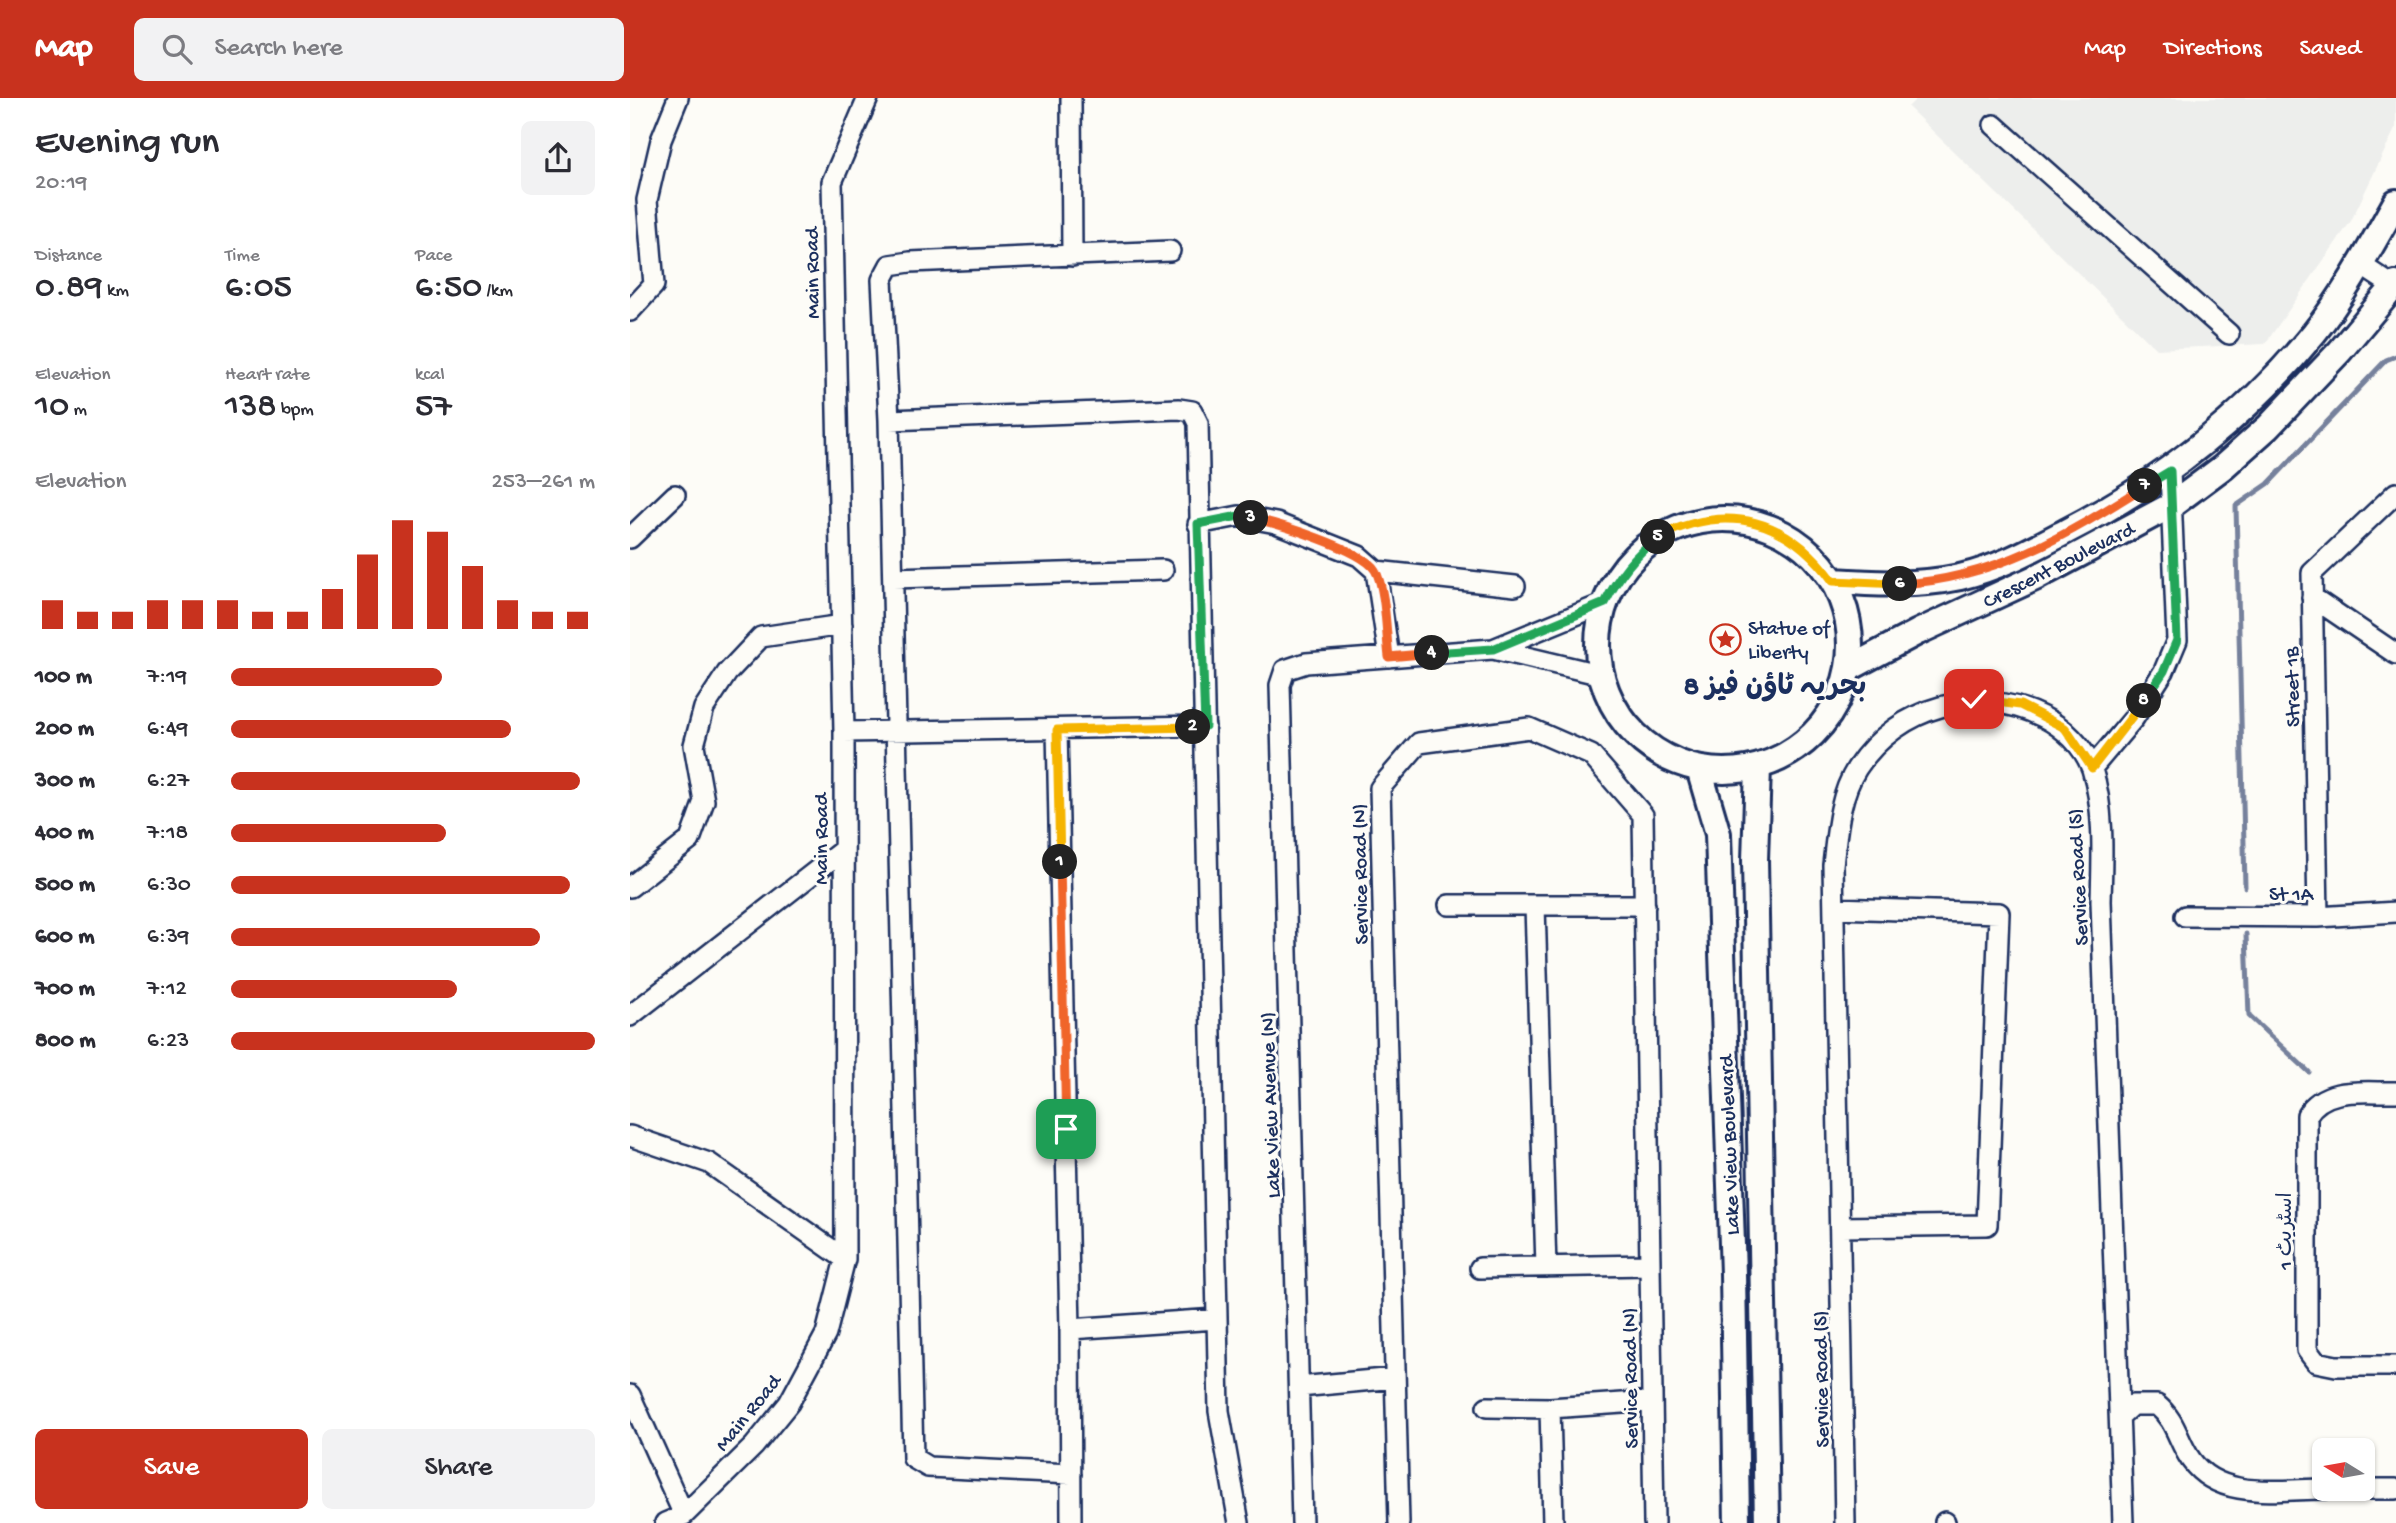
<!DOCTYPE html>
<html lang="en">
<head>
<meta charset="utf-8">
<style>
  :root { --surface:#fff; --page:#f2f2f3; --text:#2b2b33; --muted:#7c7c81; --accent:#c8321e }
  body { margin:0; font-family:"Gochi Hand","Playpen Sans Arabic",sans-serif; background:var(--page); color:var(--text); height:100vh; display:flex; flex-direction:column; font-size:26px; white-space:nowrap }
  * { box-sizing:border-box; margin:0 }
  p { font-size:23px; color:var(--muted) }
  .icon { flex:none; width:38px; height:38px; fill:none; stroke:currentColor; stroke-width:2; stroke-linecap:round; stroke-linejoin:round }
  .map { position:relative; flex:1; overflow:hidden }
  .details { display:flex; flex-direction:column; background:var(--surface); width:630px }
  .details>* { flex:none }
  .needle { width:46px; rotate:281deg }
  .controls { position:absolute; left:1682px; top:1340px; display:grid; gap:14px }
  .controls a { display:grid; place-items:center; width:63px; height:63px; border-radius:10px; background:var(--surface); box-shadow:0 2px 5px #0004; font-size:35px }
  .pin { position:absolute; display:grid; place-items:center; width:60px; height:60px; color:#fff; margin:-30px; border-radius:14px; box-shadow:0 4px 10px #0006 }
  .km { position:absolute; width:35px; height:35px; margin:-18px; border-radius:50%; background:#222; color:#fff; font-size:19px; line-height:35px; text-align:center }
  .round { display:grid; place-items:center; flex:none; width:74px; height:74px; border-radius:10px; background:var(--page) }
  .overview { display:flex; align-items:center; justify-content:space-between; height:119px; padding:0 35px }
  h1 { font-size:38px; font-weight:600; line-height:52px }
  .figures { display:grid; grid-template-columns:repeat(3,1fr); gap:10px; height:119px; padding:7px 35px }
  .figures div { display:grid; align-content:center }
  .figures b { font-size:35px; font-weight:600 }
  .figures small { font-size:19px; font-weight:400 }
  .figures p { font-size:19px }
  .chart { height:196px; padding:14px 35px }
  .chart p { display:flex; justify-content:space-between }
  .chart svg { width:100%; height:126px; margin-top:7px; stroke:var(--accent); stroke-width:6 }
  .button { display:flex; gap:14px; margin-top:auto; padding:14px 35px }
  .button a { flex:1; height:80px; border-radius:10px; background:var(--accent); color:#fff; font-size:28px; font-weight:600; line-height:80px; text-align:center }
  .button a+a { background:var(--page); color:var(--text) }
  ul { padding:0 35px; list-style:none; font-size:23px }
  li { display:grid; grid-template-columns:112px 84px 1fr; align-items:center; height:52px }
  li i { height:18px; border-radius:9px; background:var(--accent) }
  header { display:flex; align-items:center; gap:42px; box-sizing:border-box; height:98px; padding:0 35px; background:var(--accent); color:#fff }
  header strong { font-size:33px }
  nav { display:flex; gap:38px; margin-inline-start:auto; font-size:24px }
  .search { width:490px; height:63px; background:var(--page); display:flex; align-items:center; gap:18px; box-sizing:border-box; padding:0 24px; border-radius:10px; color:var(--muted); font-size:26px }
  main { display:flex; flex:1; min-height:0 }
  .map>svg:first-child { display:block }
  .built { fill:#edeeec }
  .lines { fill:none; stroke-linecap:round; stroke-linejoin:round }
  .stream { stroke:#76819c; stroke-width:5 }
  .minor-casing { stroke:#1b2f5e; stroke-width:24 }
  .major-casing { stroke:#1b2f5e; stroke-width:30 }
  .minor { stroke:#fdfcf7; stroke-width:19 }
  .major { stroke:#fdfcf7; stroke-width:24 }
  .split-1-casing { stroke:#fff; stroke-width:14 }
  .split-2-casing { stroke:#fff; stroke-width:14 }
  .split-3-casing { stroke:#fff; stroke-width:14 }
  .split-4-casing { stroke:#fff; stroke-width:14 }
  .split-5-casing { stroke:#fff; stroke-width:14 }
  .split-6-casing { stroke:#fff; stroke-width:14 }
  .split-7-casing { stroke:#fff; stroke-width:14 }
  .split-8-casing { stroke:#fff; stroke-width:14 }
  .split-9-casing { stroke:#fff; stroke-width:14 }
  .split-1 { stroke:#f0652b; stroke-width:9 }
  .split-2 { stroke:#f5b400; stroke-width:9 }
  .split-3 { stroke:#22a559; stroke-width:9 }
  .split-4 { stroke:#f0652b; stroke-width:9 }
  .split-5 { stroke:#22a559; stroke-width:9 }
  .split-6 { stroke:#f5b400; stroke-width:9 }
  .split-7 { stroke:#f0652b; stroke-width:9 }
  .split-8 { stroke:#22a559; stroke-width:9 }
  .split-9 { stroke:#f5b400; stroke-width:9 }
  .labels { text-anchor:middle; stroke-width:6; stroke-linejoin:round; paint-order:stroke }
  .street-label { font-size:21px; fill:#1b2f5e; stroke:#fdfcf7 }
  .poi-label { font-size:21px; fill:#1b2f5e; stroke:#fdfcf7; text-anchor:start }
  .district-label { font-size:28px; font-weight:bold; fill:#1b2f5e; stroke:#fdfcf7 }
</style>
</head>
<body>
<header>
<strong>Map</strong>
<div class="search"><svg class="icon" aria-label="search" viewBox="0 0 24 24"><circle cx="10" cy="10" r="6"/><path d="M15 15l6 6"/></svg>Search here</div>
<nav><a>Map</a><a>Directions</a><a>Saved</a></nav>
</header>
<main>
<section class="details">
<div class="overview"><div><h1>Evening run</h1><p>20:19</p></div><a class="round"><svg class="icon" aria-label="share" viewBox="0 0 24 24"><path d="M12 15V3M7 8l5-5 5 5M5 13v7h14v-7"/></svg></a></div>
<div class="figures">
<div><p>Distance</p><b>0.89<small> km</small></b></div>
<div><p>Time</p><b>6:05</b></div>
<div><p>Pace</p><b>6:50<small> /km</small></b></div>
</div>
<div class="figures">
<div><p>Elevation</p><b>10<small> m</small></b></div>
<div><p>Heart rate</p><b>138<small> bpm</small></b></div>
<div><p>kcal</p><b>57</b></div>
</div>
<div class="chart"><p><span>Elevation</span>253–261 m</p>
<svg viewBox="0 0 160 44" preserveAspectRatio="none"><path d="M5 44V34M15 44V38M25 44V38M35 44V34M45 44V34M55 44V34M65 44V38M75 44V38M85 44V30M95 44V18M105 44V6M115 44V10M125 44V22M135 44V34M145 44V38M155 44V38"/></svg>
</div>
<ul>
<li><b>100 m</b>7:19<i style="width:58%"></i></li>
<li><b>200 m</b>6:49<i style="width:77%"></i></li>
<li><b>300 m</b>6:27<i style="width:96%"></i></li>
<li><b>400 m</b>7:18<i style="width:59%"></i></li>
<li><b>500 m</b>6:30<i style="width:93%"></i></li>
<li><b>600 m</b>6:39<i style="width:85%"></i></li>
<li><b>700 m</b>7:12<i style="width:62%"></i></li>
<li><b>800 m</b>6:23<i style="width:100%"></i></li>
</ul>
<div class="button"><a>Save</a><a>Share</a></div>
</section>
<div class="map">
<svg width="1766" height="1425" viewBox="0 0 1766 1425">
  <rect width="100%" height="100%" fill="#fdfcf7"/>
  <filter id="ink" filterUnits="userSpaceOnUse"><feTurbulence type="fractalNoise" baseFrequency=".0143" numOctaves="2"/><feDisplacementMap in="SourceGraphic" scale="14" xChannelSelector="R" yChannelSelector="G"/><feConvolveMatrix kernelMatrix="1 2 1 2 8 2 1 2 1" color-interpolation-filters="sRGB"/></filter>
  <g filter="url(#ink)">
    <path class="built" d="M1287,0h479v29l-45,94 -86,123 -109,5 -248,-242z"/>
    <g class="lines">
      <path class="stream" d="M1615,789l-9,-381 32,-22 118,-124 10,-4
        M1616,836l3,82 60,56"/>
      <defs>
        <path id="minor" d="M441,0l1,158
          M1364,27l235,209
          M1731,167l35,23
          M0,213l24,-26 -7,-85 14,-60 17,-42
          M259,322l290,-11 13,2 6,12 21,988 20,112
          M568,426l41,-8 37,7 83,33 17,15 13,86
          M0,440l45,-43
          M746,473l139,15
          M263,480l270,-8
          M1682,499l84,57
          M863,551l109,26
          M427,632l13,599 1,194
          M214,634l361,-6
          M1462,670l42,-50 30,-47 13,-31 -7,-169
          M0,789l60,-47 14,-39 -10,-56 10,-37 23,-35 34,-36 81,-12
          M819,807h196
          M905,808l11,361
          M1204,810l165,5 -12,312 -147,2
          M1555,818l133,1 78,-5
          M1688,819l-6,-344 84,-80
          M0,918l213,-166
          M1766,994c-31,1 -71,-7 -89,23v235l9,12 20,4h60
          M0,1038l79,27 136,96
          M850,1170l170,-3
          M440,1231l146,-10
          M669,1289l96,-9
          M0,1297l54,120
          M857,1309l63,1 102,-7
          M920,1310l3,115
          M1490,1318l12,-11h25c20,17 20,35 34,55 29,41 89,29 133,29
          M441,1376l-143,-7 -15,-9 -24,-1038 -7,-140 8,-15 20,-3 260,-11
          M1732,1391h34
          M1315,1424v1
          M35,1425l19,-8 70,-69 35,-43 37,-69 19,-75 -1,-527 -12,-550 36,-84
          M672,1425l-22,-838 5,-15 21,-7 187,-14 112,-46
          M769,1425l-19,-735 39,-45 110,-15 62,27 52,60 11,708
          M1215,1425l-12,-658c4,-33 6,-69 24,-97 41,-62 120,-84 186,-51 20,10 41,29 49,52 13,42 10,90 9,132l22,622"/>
        <path id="major" d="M968 547a126 126 0 1 1 252 0a126 126 0 1 1-252 0Z
          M1203,483c43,3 85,5 127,-4 39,-9 73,-28 107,-46 95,-49 180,-116 247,-198 32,-40 57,-87 82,-131
          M1218,571l70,-37 119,-55 135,-72 51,-38 45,-40 72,-76 56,-67
          M1128,669l-3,93 12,663
          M1069,671l19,65 15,440 4,249"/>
      </defs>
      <use href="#minor" class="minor-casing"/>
      <use href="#major" class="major-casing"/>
      <use href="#minor" class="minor"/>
      <use href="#major" class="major"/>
    </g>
  </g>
  <g class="lines" filter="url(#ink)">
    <defs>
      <path id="split-1" d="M430,764l6,267"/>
      <path id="split-2" d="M430,764l-3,-132 136,-3"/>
      <path id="split-3" d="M563,629l12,-1 -7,-202 41,-8 12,2"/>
      <path id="split-4" d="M621,420c25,5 111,31 124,52 11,18 11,65 14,87l43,-4"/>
      <path id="split-5" d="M802,555l61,-4 112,-46c14,-28 29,-47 53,-66"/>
      <path id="split-6" d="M1028,439c70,-35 130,-18 175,44l67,3"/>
      <path id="split-7" d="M1270,486c94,-5 167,-49 245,-98"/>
      <path id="split-8" d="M1514,603l20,-30 13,-31 -7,-169 -25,15"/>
      <path id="split-9" d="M1344,601l46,6 45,23 27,40 52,-67"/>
    </defs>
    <use href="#split-1" class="split-1-casing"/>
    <use href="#split-2" class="split-2-casing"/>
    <use href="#split-3" class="split-3-casing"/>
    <use href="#split-4" class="split-4-casing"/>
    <use href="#split-5" class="split-5-casing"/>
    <use href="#split-6" class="split-6-casing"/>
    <use href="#split-7" class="split-7-casing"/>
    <use href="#split-8" class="split-8-casing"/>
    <use href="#split-9" class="split-9-casing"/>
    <use href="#split-1" class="split-1"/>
    <use href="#split-2" class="split-2"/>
    <use href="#split-3" class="split-3"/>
    <use href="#split-4" class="split-4"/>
    <use href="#split-5" class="split-5"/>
    <use href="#split-6" class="split-6"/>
    <use href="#split-7" class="split-7"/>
    <use href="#split-8" class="split-8"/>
    <use href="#split-9" class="split-9"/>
  </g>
  <defs>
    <symbol id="sight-ring" viewBox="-11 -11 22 22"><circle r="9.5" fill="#fdfcf7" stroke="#c8321e" stroke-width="1.5"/><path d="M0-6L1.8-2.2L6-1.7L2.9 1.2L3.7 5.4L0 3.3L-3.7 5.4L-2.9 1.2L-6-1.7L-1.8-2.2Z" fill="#c8321e"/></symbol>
  </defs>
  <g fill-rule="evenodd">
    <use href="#sight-ring" x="1078" y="524" width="35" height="35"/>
  </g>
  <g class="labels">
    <g class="street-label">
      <text transform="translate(181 175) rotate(-91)" y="7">Main Road</text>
      <text transform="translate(1428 466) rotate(-27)" y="7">Crescent Boulevard</text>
      <text transform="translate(1661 589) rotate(-91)" y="7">Street 1B</text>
      <text transform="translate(190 741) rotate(-90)" y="7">Main Road</text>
      <text transform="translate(729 776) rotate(-91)" y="7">Service Road (N)</text>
      <text transform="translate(1447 779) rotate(-93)" y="7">Service Road (S)</text>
      <text x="1661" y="802">St 1A</text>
      <text transform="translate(639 1007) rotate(-92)" y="7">Lake View Avenue (N)</text>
      <text transform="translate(1098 1047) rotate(-92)" y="7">Lake View Boulevard</text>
      <text transform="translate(1654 1133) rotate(-90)" y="7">اسٹریٹ 1</text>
      <text transform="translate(999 1280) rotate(-91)" y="7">Service Road (N)</text>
      <text transform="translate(1190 1281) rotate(-91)" y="7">Service Road (S)</text>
      <text transform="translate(117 1314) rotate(-51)" y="7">Main Road</text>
    </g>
    <g class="poi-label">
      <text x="1118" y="536">Statue of<tspan x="1118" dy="24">Liberty</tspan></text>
    </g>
    <g class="district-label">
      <text x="1145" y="596">بحریہ ٹاؤن فیز 8</text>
    </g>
  </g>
</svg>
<div class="controls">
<a><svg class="needle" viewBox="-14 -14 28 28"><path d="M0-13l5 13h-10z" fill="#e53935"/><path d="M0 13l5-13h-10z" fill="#7c7c81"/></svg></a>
</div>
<div class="pin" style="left:436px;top:1031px;background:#1e9e55"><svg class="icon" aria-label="arrive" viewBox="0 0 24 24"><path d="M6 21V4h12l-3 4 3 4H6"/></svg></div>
<div class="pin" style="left:1344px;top:601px;background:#d93025"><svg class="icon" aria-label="check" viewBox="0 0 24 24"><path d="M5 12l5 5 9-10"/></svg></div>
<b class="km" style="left:430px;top:764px">1</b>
<b class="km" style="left:563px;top:629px">2</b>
<b class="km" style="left:621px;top:420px">3</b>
<b class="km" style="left:802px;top:555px">4</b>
<b class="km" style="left:1028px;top:439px">5</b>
<b class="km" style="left:1270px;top:486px">6</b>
<b class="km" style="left:1515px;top:388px">7</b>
<b class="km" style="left:1514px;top:603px">8</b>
</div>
</main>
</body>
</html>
